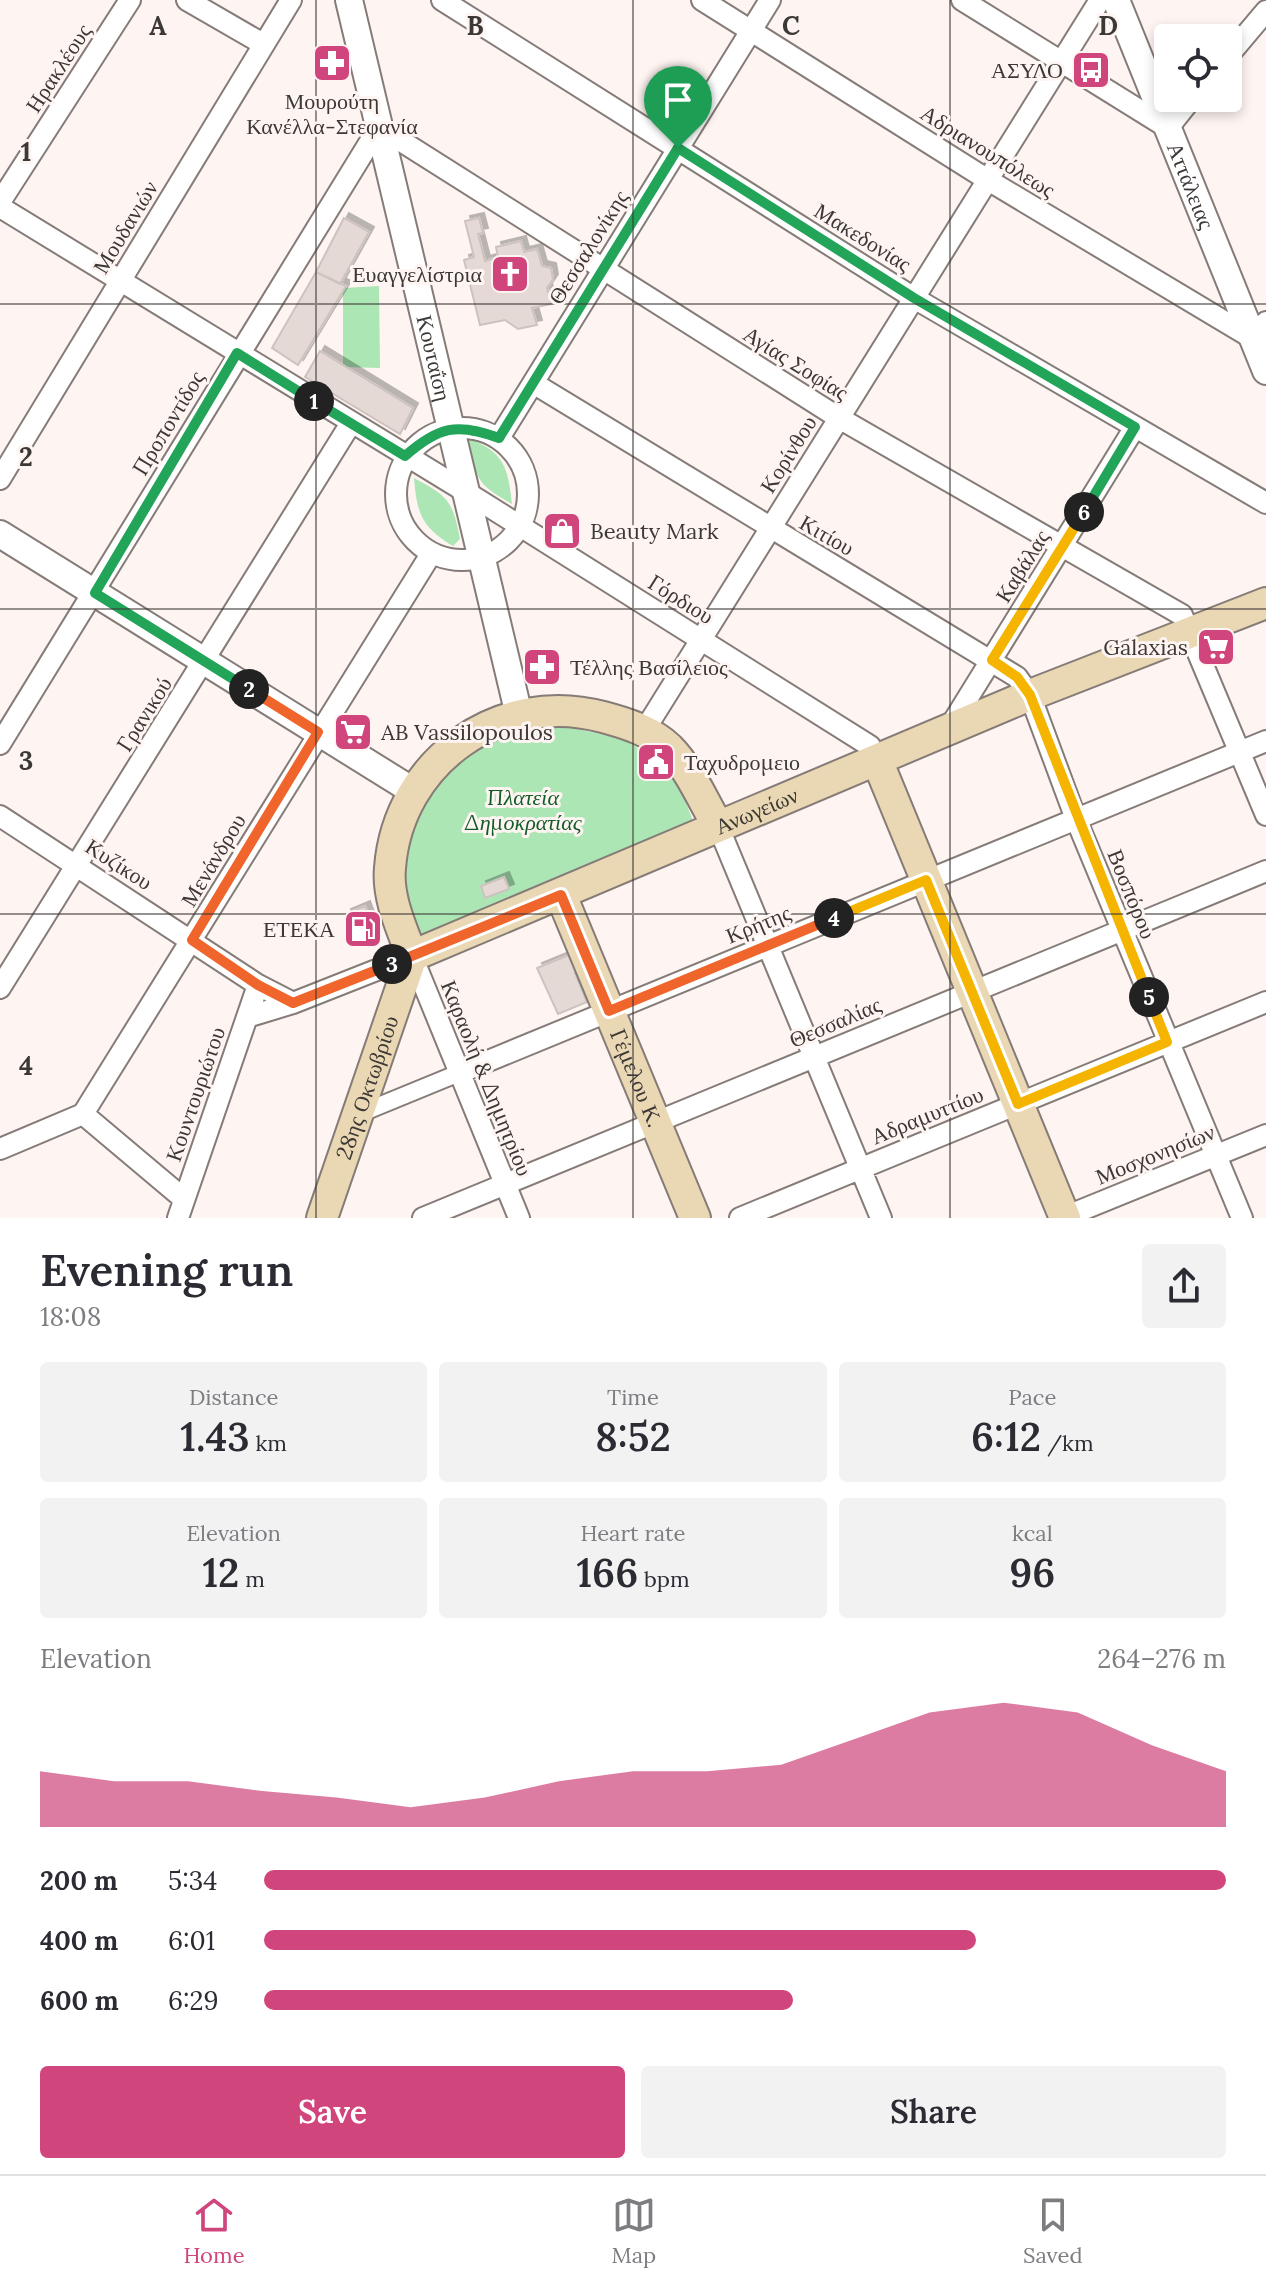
<!DOCTYPE html>
<html lang="en">
<head>
<meta charset="utf-8">
<style>
  :root { --surface:#fff; --page:#f2f2f3; --text:#2b2b33; --muted:#7c7c81; --line:#e1e1e2; --accent:#cf457c }
  body { margin:0; font-family:Lora,serif; background:var(--page); color:var(--text); height:100vh; display:flex; flex-direction:column; font-size:30px; white-space:nowrap }
  * { box-sizing:border-box; margin:0 }
  p { font-size:26px; color:var(--muted) }
  .icon { flex:none; width:44px; height:44px; fill:none; stroke:currentColor; stroke-width:2; stroke-linecap:round; stroke-linejoin:round }
  .map { position:relative; height:1218px; overflow:hidden }
  .drawer { display:flex; flex-direction:column; background:var(--surface); flex:1 }
  .drawer>* { flex:none }
  .buttons { position:absolute; left:1154px; top:24px; display:grid; gap:16px }
  .buttons a { display:grid; place-items:center; width:88px; height:88px; border-radius:8px; background:var(--surface); box-shadow:0 4px 12px #0003; font-size:40px }
  .pin { position:absolute; display:grid; place-items:center; width:68px; height:68px; color:#fff; margin:-82px -34px; border-radius:50% 50% 50% 0; rotate:-45deg; box-shadow:0 0 8px #0007 }
  .pin .icon { rotate:45deg }
  .km { position:absolute; width:40px; height:40px; margin:-20px; border-radius:50%; background:#222; color:#fff; font-size:22px; line-height:40px; text-align:center }
  .round { display:grid; place-items:center; flex:none; width:84px; height:84px; border-radius:8px; background:var(--page) }
  .head { display:flex; align-items:center; justify-content:space-between; height:136px; padding:0 40px }
  h1 { font-size:44px; font-weight:600; line-height:60px }
  .metrics { display:grid; grid-template-columns:repeat(3,1fr); gap:12px; height:136px; padding:8px 40px }
  .metrics div { display:grid; align-content:center; border-radius:8px; background:var(--page); text-align:center }
  .metrics b { font-size:40px; font-weight:600 }
  .metrics small { font-size:22px; font-weight:400 }
  .metrics p { font-size:22px }
  .chart { height:224px; padding:16px 40px }
  .chart p { display:flex; justify-content:space-between }
  .chart svg { width:100%; height:144px; margin-top:8px; fill:var(--accent); opacity:.7 }
  .action { display:flex; gap:16px; margin-top:auto; padding:16px 40px }
  .action a { flex:1; height:92px; border-radius:8px; background:var(--accent); color:#fff; font-size:32px; font-weight:600; line-height:92px; text-align:center }
  .action a+a { background:var(--page); color:var(--text) }
  ul { padding:0 40px; list-style:none; font-size:26px }
  li { display:grid; grid-template-columns:128px 96px 1fr; align-items:center; height:60px }
  li i { height:20px; border-radius:10px; background:var(--accent) }
  .menu { display:flex; justify-content:space-around; align-items:center; height:112px; border-top:2px solid var(--line); background:var(--surface); font-size:22px; color:var(--muted) }
  .menu a { display:grid; justify-items:center; gap:4px }
  .menu .active { color:var(--accent) }
  .map>svg:first-child { display:block }
  .green { fill:#abe6b4 }
  .building { fill:#e5d9d6; stroke:#cec2bf; stroke-width:2; filter:url(#shadow) }
  .lines { fill:none; stroke-linecap:round; stroke-linejoin:round }
  .pedestrian-casing { stroke:#857b77; stroke-width:20 }
  .minor-casing { stroke:#857b77; stroke-width:24 }
  .tertiary-casing { stroke:#857b77; stroke-width:30 }
  .secondary-casing { stroke:#857b77; stroke-width:34 }
  .pedestrian { stroke:#fff; stroke-width:16 }
  .minor { stroke:#fff; stroke-width:20 }
  .tertiary { stroke:#fff; stroke-width:26 }
  .secondary { stroke:#ead7b3; stroke-width:30 }
  .split-1-casing { stroke:#fff; stroke-width:16 }
  .split-2-casing { stroke:#fff; stroke-width:16 }
  .split-3-casing { stroke:#fff; stroke-width:16 }
  .split-4-casing { stroke:#fff; stroke-width:16 }
  .split-5-casing { stroke:#fff; stroke-width:16 }
  .split-6-casing { stroke:#fff; stroke-width:16 }
  .split-7-casing { stroke:#fff; stroke-width:16 }
  .split-1 { stroke:#22a559; stroke-width:10 }
  .split-2 { stroke:#22a559; stroke-width:10 }
  .split-3 { stroke:#f0652b; stroke-width:10 }
  .split-4 { stroke:#f0652b; stroke-width:10 }
  .split-5 { stroke:#f5b400; stroke-width:10 }
  .split-6 { stroke:#f5b400; stroke-width:10 }
  .split-7 { stroke:#22a559; stroke-width:10 }
  .grid { fill:none; stroke:#3c3836; stroke-width:2; stroke-opacity:0.55 }
  .labels { text-anchor:middle; stroke-width:6; stroke-linejoin:round; paint-order:stroke }
  .street-label { font-size:22px; fill:#3c3836; stroke:#fef5f2 }
  .poi-label { font-size:22px; fill:#3c3836; stroke:#fef5f2; text-anchor:end }
  .park-label { font-size:22px; font-style:italic; fill:#135b29; stroke:#fef5f2 }
  .grid-label { font-size:26px; text-anchor:middle; font-weight:bold; fill:#3c3836; stroke:#fef5f2; stroke-width:6; stroke-linejoin:round; paint-order:stroke }
</style>
</head>
<body>
<div class="map">
<svg width="1266" height="1218" viewBox="0 0 1266 1218">
  <defs>
    <filter id="shadow"><feDropShadow dx="5" dy="-5" stdDeviation="0" flood-color="#0004"/></filter>
  </defs>
  <rect width="100%" height="100%" fill="#fef5f2"/>
  <path class="green" d="M379,286l1,82 -37,-1v-79z
    M469,439c36,13 39,30 43,65 -37,-21 -35,-24 -43,-65z
    M414,478c34,18 39,23 46,61l-7,7c-32,-19 -36,-33 -39,-68z
    M560,725l67,15 49,38 18,45 -275,112 -17,-47 6,-63 35,-54 56,-39z"/>
  <path class="building" d="M344,218l25,14 -29,52 -24,-12z
    M479,218l4,15 -5,1 7,27 13,-4 -2,-10 25,-6 3,11 13,-3 5,17 9,2 2,11 -6,9 4,16 -19,4 5,17 -19,4 -13,-9 -25,5 -16,-65 10,-3 -9,-36z
    M316,272l30,14 -48,79 -26,-17z
    M320,351l93,57 -13,26 -95,-57z
    M504,877l5,12 -24,9 -4,-12z
    M365,906l11,29 -20,7 -10,-28z
    M581,950l7,17 -13,6 12,29 -29,12 -21,-46z"/>
  <g class="lines">
    <defs>
      <path id="pedestrian" d="M359,1114l100,-41"/>
      <path id="minor" d="M187,0l76,44
        M442,0l472,298 352,205
        M702,0l286,180 264,158
        M962,0l206,128 24,-30
        M1228,56l38,-45
        M0,202l130,-202
        M0,207l466,285 404,254 7,14
        M1252,338l14,-16
        M533,383l484,294 13,18 46,124 166,399
        M396 494a66 66 0 1 1 132 0a66 66 0 1 1-132 0Z
        M499,438l271,-438
        M0,479l291,-479
        M948,730l187,-303
        M644,731l456,-731
        M0,744l379,-617 460,291 343,197 84,200
        M0,816l258,169 35,18
        M718,826l163,392
        M0,988l351,-565
        M247,1017l46,-14 119,-47 107,262
        M459,1073l807,-332
        M83,1114l101,85
        M0,1149l83,-35 348,-560
        M178,1218l80,-233
        M423,1218l843,-347
        M740,1218l526,-216
        M1062,1218l204,-83"/>
      <g id="tertiary">
        <path id="s1" d="M349,0l170,715"/>
        <path id="s2" d="M1116,0l150,371"/>
        <path d="M0,534l413,257"/>
      </g>
      <g id="secondary">
        <path d="M877,760l188,458"/>
        <path id="s3" d="M561,895l134,323"/>
        <path id="s4" d="M412,956l618,-261 236,-92"/>
        <path d="M412,956c-10,-27 -25,-58 -22,-88 8,-107 111,-179 213,-151 23,6 48,14 66,31 21,21 34,53 49,78"/>
        <path id="s5" d="M322,1218l90,-262"/>
      </g>
    </defs>
    <use href="#pedestrian" class="pedestrian-casing"/>
    <use href="#minor" class="minor-casing"/>
    <use href="#tertiary" class="tertiary-casing"/>
    <use href="#secondary" class="secondary-casing"/>
    <use href="#pedestrian" class="pedestrian"/>
    <use href="#minor" class="minor"/>
    <use href="#tertiary" class="tertiary"/>
    <use href="#secondary" class="secondary"/>
  </g>
  <g class="lines">
    <defs>
      <path id="split-1" d="M314,401l91,55c33,-29 52,-34 94,-18l179,-290"/>
      <path id="split-2" d="M249,689l-154,-96 142,-240 77,48"/>
      <path id="split-3" d="M249,689l69,43 -126,208 66,45 35,18 99,-39"/>
      <path id="split-4" d="M392,964l169,-69 48,116 225,-93"/>
      <path id="split-5" d="M834,918l92,-38 92,224 149,-62 -18,-45"/>
      <path id="split-6" d="M1084,512l-92,148 25,17 13,18 119,302"/>
      <path id="split-7" d="M678,148l236,150 221,129 -51,85"/>
    </defs>
    <use href="#split-1" class="split-1-casing"/>
    <use href="#split-2" class="split-2-casing"/>
    <use href="#split-3" class="split-3-casing"/>
    <use href="#split-4" class="split-4-casing"/>
    <use href="#split-5" class="split-5-casing"/>
    <use href="#split-6" class="split-6-casing"/>
    <use href="#split-7" class="split-7-casing"/>
    <use href="#split-1" class="split-1"/>
    <use href="#split-2" class="split-2"/>
    <use href="#split-3" class="split-3"/>
    <use href="#split-4" class="split-4"/>
    <use href="#split-5" class="split-5"/>
    <use href="#split-6" class="split-6"/>
    <use href="#split-7" class="split-7"/>
  </g>
  <path class="grid" d="M316,0v1218M633,0v1218M950,0v1218M0,304h1266M0,609h1266M0,914h1266"/>
  <defs>
    <symbol id="pharmacy-square" viewBox="-11 -11 22 22"><rect x="-9" y="-9" width="18" height="18" rx="4" fill="#cf457c" stroke="#fef5f2"/><path d="M-2-6h4v4h4v4h-4v4h-4v-4h-4v-4h4Z" fill="#fff"/></symbol>
    <symbol id="bus-square" viewBox="-11 -11 22 22"><rect x="-9" y="-9" width="18" height="18" rx="4" fill="#cf457c" stroke="#fef5f2"/><path d="M-5-6H5V4H4V6H2V4H-2V6H-4V4H-5ZM-3.5-4V0h7V-4ZM-3.5 1.2v1.5H-2V1.2ZM2 1.2v1.5H3.5V1.2Z" fill="#fff"/></symbol>
    <symbol id="church-square" viewBox="-11 -11 22 22"><rect x="-9" y="-9" width="18" height="18" rx="4" fill="#cf457c" stroke="#fef5f2"/><path d="M-1.2-6h2.4v3.5h3.3v2.4h-3.3V6h-2.4V-.1h-3.3v-2.4h3.3Z" fill="#fff"/></symbol>
    <symbol id="shop-square" viewBox="-11 -11 22 22"><rect x="-9" y="-9" width="18" height="18" rx="4" fill="#cf457c" stroke="#fef5f2"/><path d="M-5-2.5h2.3a2.7 3.5 0 0 1 5.4 0H5L5.5 6h-11ZM-1.5-2.5h3a1.5 2.3 0 0 0-3 0Z" fill="#fff"/></symbol>
    <symbol id="supermarket-square" viewBox="-11 -11 22 22"><rect x="-9" y="-9" width="18" height="18" rx="4" fill="#cf457c" stroke="#fef5f2"/><path d="M-6-5.5h2.5l.6 2H6L4.5 2H-2.5L-4.4-4H-6ZM-1.5 3.2a1.3 1.3 0 1 0 .1 0ZM3 3.2a1.3 1.3 0 1 0 .1 0Z" fill="#fff"/></symbol>
    <symbol id="civic-square" viewBox="-11 -11 22 22"><rect x="-9" y="-9" width="18" height="18" rx="4" fill="#cf457c" stroke="#fef5f2"/><path d="M-.6-6.5H3V-4.5H.6V-3L4-1V1h2V6H-6V1h2V-1L-.6-3ZM-1.2 2.5V6h2.4V2.5Z" fill="#fff"/></symbol>
    <symbol id="fuel-square" viewBox="-11 -11 22 22"><rect x="-9" y="-9" width="18" height="18" rx="4" fill="#cf457c" stroke="#fef5f2"/><path d="M-5.5-6h7V0h2V4h1.3V-2.5L3-4.5l.8-.8L6-3V5H2.5V1h-1V6h-7ZM-4.2-4.7v3.2H.2V-4.7Z" fill="#fff"/></symbol>
  </defs>
  <g fill-rule="evenodd">
    <use href="#pharmacy-square" x="310" y="41" width="44" height="44"/>
    <use href="#bus-square" x="1069" y="48" width="44" height="44"/>
    <use href="#church-square" x="488" y="252" width="44" height="44"/>
    <use href="#shop-square" x="540" y="509" width="44" height="44"/>
    <use href="#supermarket-square" x="1194" y="625" width="44" height="44"/>
    <use href="#pharmacy-square" x="520" y="645" width="44" height="44"/>
    <use href="#supermarket-square" x="331" y="710" width="44" height="44"/>
    <use href="#civic-square" x="634" y="740" width="44" height="44"/>
    <use href="#fuel-square" x="341" y="907" width="44" height="44"/>
  </g>
  <g class="labels">
    <g class="street-label">
      <text transform="translate(58 68) rotate(-57)" y="8">Ηρακλέους</text>
      <text transform="translate(988 151) rotate(32)" y="8">Αδριανουπόλεως</text>
      <text dy="8" stroke="none"><textPath href="#s2" startOffset="200">Αττάλειας</textPath></text>
      <text transform="translate(125 227) rotate(-59)" y="8">Μουδανιών</text>
      <text transform="translate(863 237) rotate(32)" y="8">Μακεδονίας</text>
      <text transform="translate(588 247) rotate(-58)" y="8">Θεσσαλονίκης</text>
      <text dy="8" stroke="none"><textPath href="#s1" startOffset="368">Κουταΐση</textPath></text>
      <text transform="translate(796 363) rotate(32)" y="8">Αγίας Σοφίας</text>
      <text transform="translate(168 423) rotate(-59)" y="8">Προποντίδος</text>
      <text transform="translate(788 454) rotate(-58)" y="8">Κορίνθου</text>
      <text transform="translate(827 535) rotate(30)" y="8">Κιτίου</text>
      <text transform="translate(1022 566) rotate(-58)" y="8">Καβάλας</text>
      <text transform="translate(681 599) rotate(32)" y="8">Γόρδιου</text>
      <text transform="translate(144 714) rotate(-58)" y="8">Γρανικού</text>
      <text dy="8" stroke="none"><textPath href="#s4" startOffset="374">Ανωγείων</textPath></text>
      <text transform="translate(213 860) rotate(-59)" y="8">Μενάνδρου</text>
      <text transform="translate(119 864) rotate(33)" y="8">Κυζίκου</text>
      <text transform="translate(1132 894) rotate(68)" y="8">Βοσπόρου</text>
      <text transform="translate(758 924) rotate(-22)" y="8">Κρήτης</text>
      <text transform="translate(835 1022) rotate(-23)" y="8">Θεσσαλίας</text>
      <text transform="translate(487 1078) rotate(68)" y="8">Καραολή &amp; Δημητρίου</text>
      <text dy="8" stroke="none"><textPath href="#s3" startOffset="198">Γέμελου Κ.</textPath></text>
      <text dy="8" stroke="none"><textPath href="#s5" startOffset="138">28ης Οκτωβρίου</textPath></text>
      <text transform="translate(195 1094) rotate(-71)" y="8">Κουντουριώτου</text>
      <text transform="translate(927 1115) rotate(-22)" y="8">Αδραμυττίου</text>
      <text transform="translate(1155 1154) rotate(-22)" y="8">Μοσχονησίων</text>
    </g>
    <g class="poi-label">
      <text x="1063" y="78">ΑΣΥΛΟ</text>
      <text x="332" y="109" text-anchor="middle">Μουρούτη<tspan x="332" dy="25">Κανέλλα-Στεφανία</tspan></text>
      <text x="482" y="282">Ευαγγελίστρια</text>
      <text x="590" y="539" text-anchor="start">Beauty Mark</text>
      <text x="1188" y="655">Galaxias</text>
      <text x="570" y="675" text-anchor="start">Τέλλης Βασίλειος</text>
      <text x="381" y="740" text-anchor="start">AB Vassilopoulos</text>
      <text x="684" y="770" text-anchor="start">Ταχυδρομειο</text>
      <text x="335" y="937">ΕΤΕΚΑ</text>
    </g>
    <g class="park-label">
      <text x="523" y="805">Πλατεία<tspan x="523" dy="25">Δημοκρατίας</tspan></text>
    </g>
  </g>
  <g class="grid-label">
    <text x="158" y="35">A</text>
    <text x="475" y="35">B</text>
    <text x="791" y="35">C</text>
    <text x="1108" y="35">D</text>
    <text x="26" y="161">1</text>
    <text x="26" y="466">2</text>
    <text x="26" y="770">3</text>
    <text x="26" y="1075">4</text>
  </g>
</svg>
<div class="buttons">
<a><svg class="icon" aria-label="locate" viewBox="0 0 24 24"><circle cx="12" cy="12" r="6"/><path d="M12 2v4M12 18v4M2 12h4M18 12h4"/></svg></a>
</div>
<div class="pin" style="left:678px;top:148px;background:#1e9e55"><svg class="icon" aria-label="arrive" viewBox="0 0 24 24"><path d="M6 21V4h12l-3 4 3 4H6"/></svg></div>
<b class="km" style="left:314px;top:401px">1</b>
<b class="km" style="left:249px;top:689px">2</b>
<b class="km" style="left:392px;top:964px">3</b>
<b class="km" style="left:834px;top:918px">4</b>
<b class="km" style="left:1149px;top:997px">5</b>
<b class="km" style="left:1084px;top:512px">6</b>
</div>
<section class="drawer">
<div class="head"><div><h1>Evening run</h1><p>18:08</p></div><a class="round"><svg class="icon" aria-label="share" viewBox="0 0 24 24"><path d="M12 15V3M7 8l5-5 5 5M5 13v7h14v-7"/></svg></a></div>
<div class="metrics">
<div><p>Distance</p><b>1.43<small> km</small></b></div>
<div><p>Time</p><b>8:52</b></div>
<div><p>Pace</p><b>6:12<small> /km</small></b></div>
</div>
<div class="metrics">
<div><p>Elevation</p><b>12<small> m</small></b></div>
<div><p>Heart rate</p><b>166<small> bpm</small></b></div>
<div><p>kcal</p><b>96</b></div>
</div>
<div class="chart"><p><span>Elevation</span>264–276 m</p>
<svg viewBox="0 0 160 44" preserveAspectRatio="none"><path d="M0 44V27L10 30L20 30L30 33L40 35L50 38L60 35L70 30L80 27L90 27L100 25L110 17L120 9L130 6L140 9L150 19L160 27V44z"/></svg>
</div>
<ul>
<li><b>200 m</b>5:34<i style="width:100%"></i></li>
<li><b>400 m</b>6:01<i style="width:74%"></i></li>
<li><b>600 m</b>6:29<i style="width:55%"></i></li>
</ul>
<div class="action"><a>Save</a><a>Share</a></div>
</section>
<nav class="menu">
<a class="active"><svg class="icon" aria-label="home" viewBox="0 0 24 24"><path d="M3 11l9-7 9 7M6 9v11h12V9"/></svg>Home</a>
<a><svg class="icon" aria-label="map" viewBox="0 0 24 24"><path d="M3 6l6-2 6 2 6-2v14l-6 2-6-2-6 2zM9 4v14M15 6v14"/></svg>Map</a>
<a><svg class="icon" aria-label="saved" viewBox="0 0 24 24"><path d="M7 4h10v16l-5-4-5 4z"/></svg>Saved</a>
</nav>
</body>
</html>
